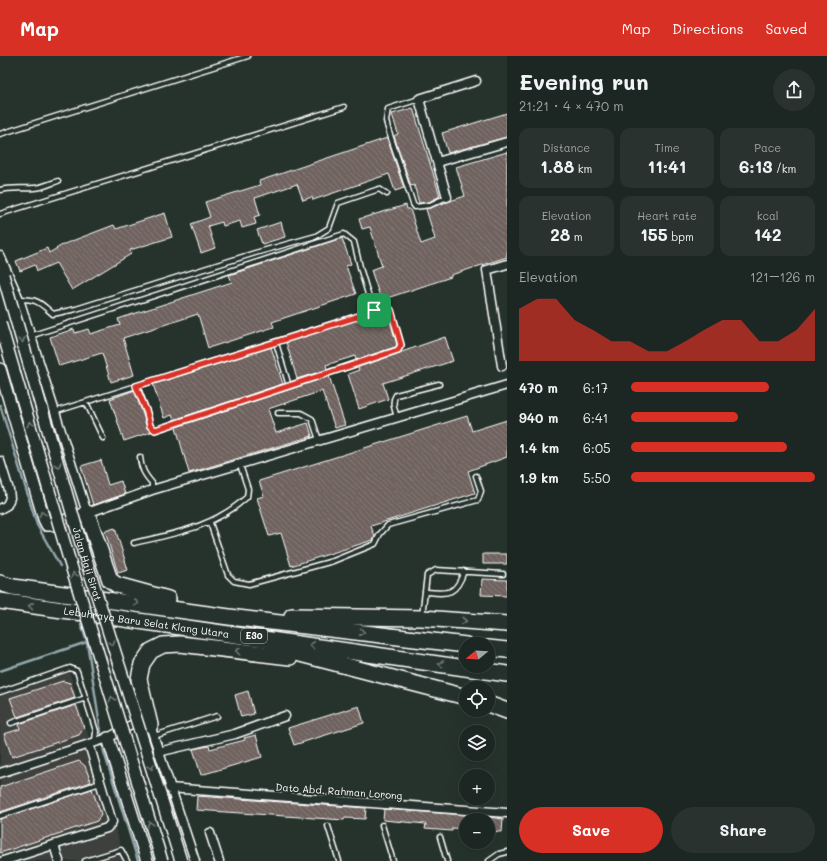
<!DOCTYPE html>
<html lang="en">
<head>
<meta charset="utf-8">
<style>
  :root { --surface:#1c2622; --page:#29322f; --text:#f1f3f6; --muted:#a0a5a5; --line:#3a4340; --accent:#d93025 }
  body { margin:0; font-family:Mali,sans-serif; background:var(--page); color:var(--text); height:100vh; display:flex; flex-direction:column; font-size:15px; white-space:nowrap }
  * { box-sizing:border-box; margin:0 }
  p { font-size:13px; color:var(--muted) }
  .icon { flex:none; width:22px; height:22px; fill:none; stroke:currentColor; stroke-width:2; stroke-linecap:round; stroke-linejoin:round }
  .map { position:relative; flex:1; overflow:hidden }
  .sheet { display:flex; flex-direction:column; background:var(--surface); width:320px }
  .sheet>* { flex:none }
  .needle { width:26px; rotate:252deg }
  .tools { position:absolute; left:459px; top:581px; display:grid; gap:8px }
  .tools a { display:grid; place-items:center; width:36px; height:36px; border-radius:50%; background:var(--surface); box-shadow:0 4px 16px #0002,0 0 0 1px var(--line); font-size:20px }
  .pin { position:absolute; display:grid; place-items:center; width:34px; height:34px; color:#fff; margin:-17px; border-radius:8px; box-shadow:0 2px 6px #0006 }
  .round { display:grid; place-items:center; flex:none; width:42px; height:42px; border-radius:21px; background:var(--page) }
  .headline { display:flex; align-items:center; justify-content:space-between; height:68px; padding:0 12px }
  h1 { font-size:22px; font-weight:800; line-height:30px }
  .metrics { display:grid; grid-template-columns:repeat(3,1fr); gap:6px; height:68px; padding:4px 12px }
  .metrics div { display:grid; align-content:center; border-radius:10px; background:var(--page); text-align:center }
  .metrics b { font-size:17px; font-weight:800 }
  .metrics small { font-size:11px; font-weight:400 }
  .metrics p { font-size:11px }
  .chart { height:112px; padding:8px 12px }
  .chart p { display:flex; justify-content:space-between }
  .chart svg { width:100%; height:72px; margin-top:4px; fill:var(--accent); opacity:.7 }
  .button { display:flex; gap:8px; margin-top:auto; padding:8px 12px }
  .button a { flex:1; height:46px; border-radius:24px; background:var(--accent); color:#fff; font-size:16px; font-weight:800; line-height:46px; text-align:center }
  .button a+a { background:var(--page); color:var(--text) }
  ul { padding:0 12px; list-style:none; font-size:13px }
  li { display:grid; grid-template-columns:64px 48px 1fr; align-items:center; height:30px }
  li i { height:10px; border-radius:5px; background:var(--accent) }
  header { display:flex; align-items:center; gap:24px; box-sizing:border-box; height:56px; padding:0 20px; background:var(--accent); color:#fff }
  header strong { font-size:19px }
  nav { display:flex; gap:22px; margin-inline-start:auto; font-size:14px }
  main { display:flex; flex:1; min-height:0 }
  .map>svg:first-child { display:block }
  .built { fill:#3c413c }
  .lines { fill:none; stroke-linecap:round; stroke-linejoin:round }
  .stream { stroke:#94a7ac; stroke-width:2.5 }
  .building { fill:url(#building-back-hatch); stroke:#fff }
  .lane-casing { stroke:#fff; stroke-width:7 }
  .street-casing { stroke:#fff; stroke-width:11 }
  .secondary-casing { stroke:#fff; stroke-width:14 }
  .highway-casing { stroke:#fff; stroke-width:18 }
  .lane { stroke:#26332d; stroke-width:4 }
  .street { stroke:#26332d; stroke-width:8 }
  .secondary { stroke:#26332d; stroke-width:11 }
  .highway { stroke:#26332d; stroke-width:15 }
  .secondary-bridge-casing { stroke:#fff; stroke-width:14; stroke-linecap:butt }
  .secondary-bridge { stroke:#26332d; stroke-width:11 }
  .oneway { stroke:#727a76 }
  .route-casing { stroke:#fff; stroke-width:8 }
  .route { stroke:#d93025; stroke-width:5 }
  .labels { text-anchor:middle; stroke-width:4; stroke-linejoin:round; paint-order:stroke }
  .shield { fill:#26332d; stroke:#bec2c0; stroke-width:1 }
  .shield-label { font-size:9px; font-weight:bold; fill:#fff }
  .street-label { font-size:10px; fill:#fff; stroke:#26332d }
</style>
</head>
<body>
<header>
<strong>Map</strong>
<nav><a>Map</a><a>Directions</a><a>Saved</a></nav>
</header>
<main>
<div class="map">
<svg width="507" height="805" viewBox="0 0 507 805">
  <defs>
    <pattern id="building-back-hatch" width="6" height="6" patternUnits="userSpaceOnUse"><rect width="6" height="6" fill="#70635e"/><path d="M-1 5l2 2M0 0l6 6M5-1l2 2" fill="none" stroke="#857a76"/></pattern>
  </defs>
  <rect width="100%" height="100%" fill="#26332d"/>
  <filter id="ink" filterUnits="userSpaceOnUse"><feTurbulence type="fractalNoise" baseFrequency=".025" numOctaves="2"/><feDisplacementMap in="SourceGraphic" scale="8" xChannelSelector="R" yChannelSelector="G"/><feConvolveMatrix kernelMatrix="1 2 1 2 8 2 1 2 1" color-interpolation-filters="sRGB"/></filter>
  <g filter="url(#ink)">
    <path class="built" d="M69,615l56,190h-125v-166z"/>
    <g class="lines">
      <path class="stream" d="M0,349l37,120 23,41
        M81,568l6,18
        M0,615l87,-29 17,110 34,109"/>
    </g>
    <path class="building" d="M413,52l27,88 -11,6 -10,1 -5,-18 -3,1 -17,-50 4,-2 -6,-20z
      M507,57v24l-59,16 -6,-20z
      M387,82l17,50 -9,3 -6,-17 -76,26 -1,-3 -9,3 -6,-16 -42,14 5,17 -6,2 2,7 -14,4 -2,-7 -17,5 -1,-4 -14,4 7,22 -14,5 -10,-29 19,-7 -5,-15 55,-17 -1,-4z
      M507,96v105l-56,18v2l-70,23 -10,-30 11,-4 -12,-39 -8,2 -3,-10 47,-14 1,4h3l11,35 14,-5 -9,-30 39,-13 -9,-29z
      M165,157l7,24 -42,13 1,4 -59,36 -16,-27 -19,8 -2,-6 -15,6 -4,-10 31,-13 2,5 15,-9 50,-19 2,4z
      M281,166l4,15 -23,7 -5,-14z
      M342,182l9,26 -5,2 10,28 -84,28 2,5 -66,21 -10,-34 -75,24 11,37 -23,7 -9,-29 -43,13 -9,-29 24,-8 1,4 13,-4 2,5 30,-9 -2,-6 114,-37 -3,-7z
      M374,258h14l9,30 -1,3 -40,13 -1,-4 -29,9 1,5 -30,9 -11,-37z
      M445,281l8,24 -70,22 5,16 -29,10 -11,-35 11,-4 -1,-3z
      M271,291l12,37 -109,36 -2,-5 -8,3 -11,-34z
      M329,320l16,49 -10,3 -13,-37 -54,18 8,24 32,-10 4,13 -123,37 -13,-46z
      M135,334l12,37 4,5 -27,9 -14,-42z
      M467,360l5,15 35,-11v37l-39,14 7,22 -104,33 4,11 -2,3 -82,26 -10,-33 -12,3 -12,-38 7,-2 -5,-15z
      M101,404l7,25 13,-4 4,13 -32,11 -12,-39z
      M115,472l13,42 -10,3 -13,-42z
      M483,498h24v10h-24z
      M482,523l25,1v16l-26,-1z
      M63,625l7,2 5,15 -58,19 -7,-19z
      M248,635l6,23 -13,3 -6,-22z
      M76,649l8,23 -5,7 -67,22 -8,-23 16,-5 -1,-5z
      M359,650l5,17 -70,22 -6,-17z
      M256,679l6,22 -61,18 -8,-26 16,-3 1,3 35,-9 -1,-2z
      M79,705l6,5 6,16 -91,30v-25z
      M92,733l9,25 -4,7 -97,32v-34z
      M197,740l169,12 -1,11 -20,-1 -1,2 -148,-10z
      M384,753l82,6v14l-14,-1v3l-27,-2 1,-5 -43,-4z
      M488,761l15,2 -1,13 -14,-1z"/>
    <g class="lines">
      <defs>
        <path id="lane" d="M419,43l-31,10 -2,12 3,11 24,72 2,3 15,-2 17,-8
          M0,78l248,-78
          M0,134c12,-3 23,-1 34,-2 8,0 17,-5 24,-7
          M0,158l344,-107
          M19,243c19,0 21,4 34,15l23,-5 179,-56 61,-17 13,-8 9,-25 41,-14 8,5
          M30,280l314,-102 10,8 7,29 12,40
          M276,287l13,43
          M86,346l17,36
          M54,356l319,-101 18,-1 10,35 -3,5 -243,80 -5,-4 -3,-13 -10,-27
          M278,357h23l11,6 7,21
          M397,361c-2,-7 -6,-15 -1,-22l43,-11
          M140,401c1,12 5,18 12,26v7
          M210,467l18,52 6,6 15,3 84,-23 42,-17 5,-10 8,-9 90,-25 3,-9 -5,-15
          M134,487c43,-10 80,-16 113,-46l1,-8 -8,-24
          M426,536c23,2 30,3 38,-21
          M422,560l5,-41 9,-5 67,4
          M0,636l70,-24 7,3 19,60 -1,11
          M11,667l75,-25
          M154,680l63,-20
          M0,760l100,-33
          M382,769l11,36
          M328,770l11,35
          M440,781l7,24
          M85,805l36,-11 6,11
          M489,805l10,-7 8,-2"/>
        <path id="street" d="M437,106l70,-20
          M447,141l-28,-98 57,-18
          M0,200l19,43 68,214 65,-23 355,-105
          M502,310l-15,-96 20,-6
          M0,405l9,29 1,8 -3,7 -7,4
          M158,696l77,-18 50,-18
          M0,717l108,-35 25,-14 9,-1 8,2 45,136
          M169,732l338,25
          M210,777l9,28
          M54,789l5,16
          M3,805l104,-33 5,-6 -23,-78"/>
        <path id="secondary" d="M0,209l3,10
          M0,313l44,150 3,6h5l35,-12
          M108,682l39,123"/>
        <g id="highway">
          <path d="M87,457l23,67 7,5 51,14"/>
          <path d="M0,527l13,4 216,30 237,28"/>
          <path id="s1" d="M0,545l507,73"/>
          <path d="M292,560l130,2 85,6"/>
          <path d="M277,592l189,49"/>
          <path d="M488,592l19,2"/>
          <path d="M488,648l19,7"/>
          <path d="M150,669l-11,-46 3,-15 9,-13 12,-6 17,-1 110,13"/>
        </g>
      </defs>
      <use href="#lane" class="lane-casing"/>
      <use href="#street" class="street-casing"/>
      <use href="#secondary" class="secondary-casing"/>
      <use href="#highway" class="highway-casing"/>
      <use href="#lane" class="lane"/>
      <use href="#street" class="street"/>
      <use href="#secondary" class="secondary"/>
      <use href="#highway" class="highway"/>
      <defs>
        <g id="secondary-bridge">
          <path id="s2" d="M3,219l81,279 97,307"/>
          <path d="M0,267l69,236 93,302"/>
        </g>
      </defs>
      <use href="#secondary-bridge" class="secondary-bridge-casing"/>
      <use href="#secondary-bridge" class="secondary-bridge"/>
    </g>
    <defs><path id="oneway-chevron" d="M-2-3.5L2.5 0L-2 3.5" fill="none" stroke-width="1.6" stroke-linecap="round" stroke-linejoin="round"/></defs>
    <g class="oneway">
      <use href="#oneway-chevron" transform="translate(22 284) rotate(74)"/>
      <use href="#oneway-chevron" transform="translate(30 368) rotate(-106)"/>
      <use href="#oneway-chevron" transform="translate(58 409) rotate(74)"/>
      <use href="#oneway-chevron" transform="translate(42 458) rotate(-109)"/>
      <use href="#oneway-chevron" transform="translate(74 519) rotate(-107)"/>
      <use href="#oneway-chevron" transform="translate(136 547) rotate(8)"/>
      <use href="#oneway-chevron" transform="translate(31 550) rotate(-173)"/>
      <use href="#oneway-chevron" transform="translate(464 565) rotate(3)"/>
      <use href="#oneway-chevron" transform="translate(362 576) rotate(7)"/>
      <use href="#oneway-chevron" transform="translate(112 587) rotate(72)"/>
      <use href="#oneway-chevron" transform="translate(312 589) rotate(-172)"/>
      <use href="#oneway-chevron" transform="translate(238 595) rotate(-173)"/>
      <use href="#oneway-chevron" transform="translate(441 608) rotate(-172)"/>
      <use href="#oneway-chevron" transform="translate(112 643) rotate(-107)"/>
      <use href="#oneway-chevron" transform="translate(151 711) rotate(72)"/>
      <use href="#oneway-chevron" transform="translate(150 768) rotate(-107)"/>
    </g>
  </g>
  <g class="lines" filter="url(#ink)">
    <defs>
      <path id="route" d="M382,253l9,1 10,35 -3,5 -243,80 -5,-4 -3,-13 -11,-27z"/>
    </defs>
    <use href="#route" class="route-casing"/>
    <use href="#route" class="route"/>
  </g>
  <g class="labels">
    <rect class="shield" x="241" y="573" width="26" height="14" rx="3"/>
    <g class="shield-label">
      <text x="254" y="583">E30</text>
    </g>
    <g class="street-label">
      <text dy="4" stroke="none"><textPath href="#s2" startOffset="301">Jalan Haji Sirat</textPath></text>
      <text dy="4" stroke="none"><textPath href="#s1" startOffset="148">Lebuhraya Baru Selat Klang Utara</textPath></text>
      <text transform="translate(339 735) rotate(4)" y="4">Dato Abd. Rahman Lorong</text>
    </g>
  </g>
</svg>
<div class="tools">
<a><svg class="needle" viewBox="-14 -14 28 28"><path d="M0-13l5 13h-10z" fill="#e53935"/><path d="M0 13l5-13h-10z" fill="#a0a5a5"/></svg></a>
<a><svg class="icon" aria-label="locate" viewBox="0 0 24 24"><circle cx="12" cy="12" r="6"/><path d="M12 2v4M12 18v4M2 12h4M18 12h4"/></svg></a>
<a><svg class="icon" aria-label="layers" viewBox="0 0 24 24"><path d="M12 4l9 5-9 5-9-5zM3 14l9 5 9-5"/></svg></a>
<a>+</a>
<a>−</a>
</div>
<div class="pin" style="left:374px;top:254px;background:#1e9e55"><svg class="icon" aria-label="arrive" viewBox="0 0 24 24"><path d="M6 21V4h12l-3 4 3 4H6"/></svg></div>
</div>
<section class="sheet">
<div class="headline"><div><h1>Evening run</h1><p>21:21 · 4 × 470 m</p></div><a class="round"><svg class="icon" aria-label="share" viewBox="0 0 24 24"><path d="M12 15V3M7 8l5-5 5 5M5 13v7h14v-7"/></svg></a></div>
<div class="metrics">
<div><p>Distance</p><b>1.88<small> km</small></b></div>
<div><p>Time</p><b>11:41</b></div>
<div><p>Pace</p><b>6:13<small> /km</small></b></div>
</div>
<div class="metrics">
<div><p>Elevation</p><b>28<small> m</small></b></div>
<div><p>Heart rate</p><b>155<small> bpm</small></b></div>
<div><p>kcal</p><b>142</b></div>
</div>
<div class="chart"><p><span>Elevation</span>121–126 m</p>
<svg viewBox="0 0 160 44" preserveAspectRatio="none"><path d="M0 44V12L10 6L20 6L30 19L40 25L50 32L60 32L70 38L80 38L90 32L100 25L110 19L120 19L130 32L140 32L150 25L160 12V44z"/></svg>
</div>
<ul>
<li><b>470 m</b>6:17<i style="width:75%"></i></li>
<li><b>940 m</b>6:41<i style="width:58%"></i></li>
<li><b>1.4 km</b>6:05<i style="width:85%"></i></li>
<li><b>1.9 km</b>5:50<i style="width:100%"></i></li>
</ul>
<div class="button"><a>Save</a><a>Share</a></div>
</section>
</main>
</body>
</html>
